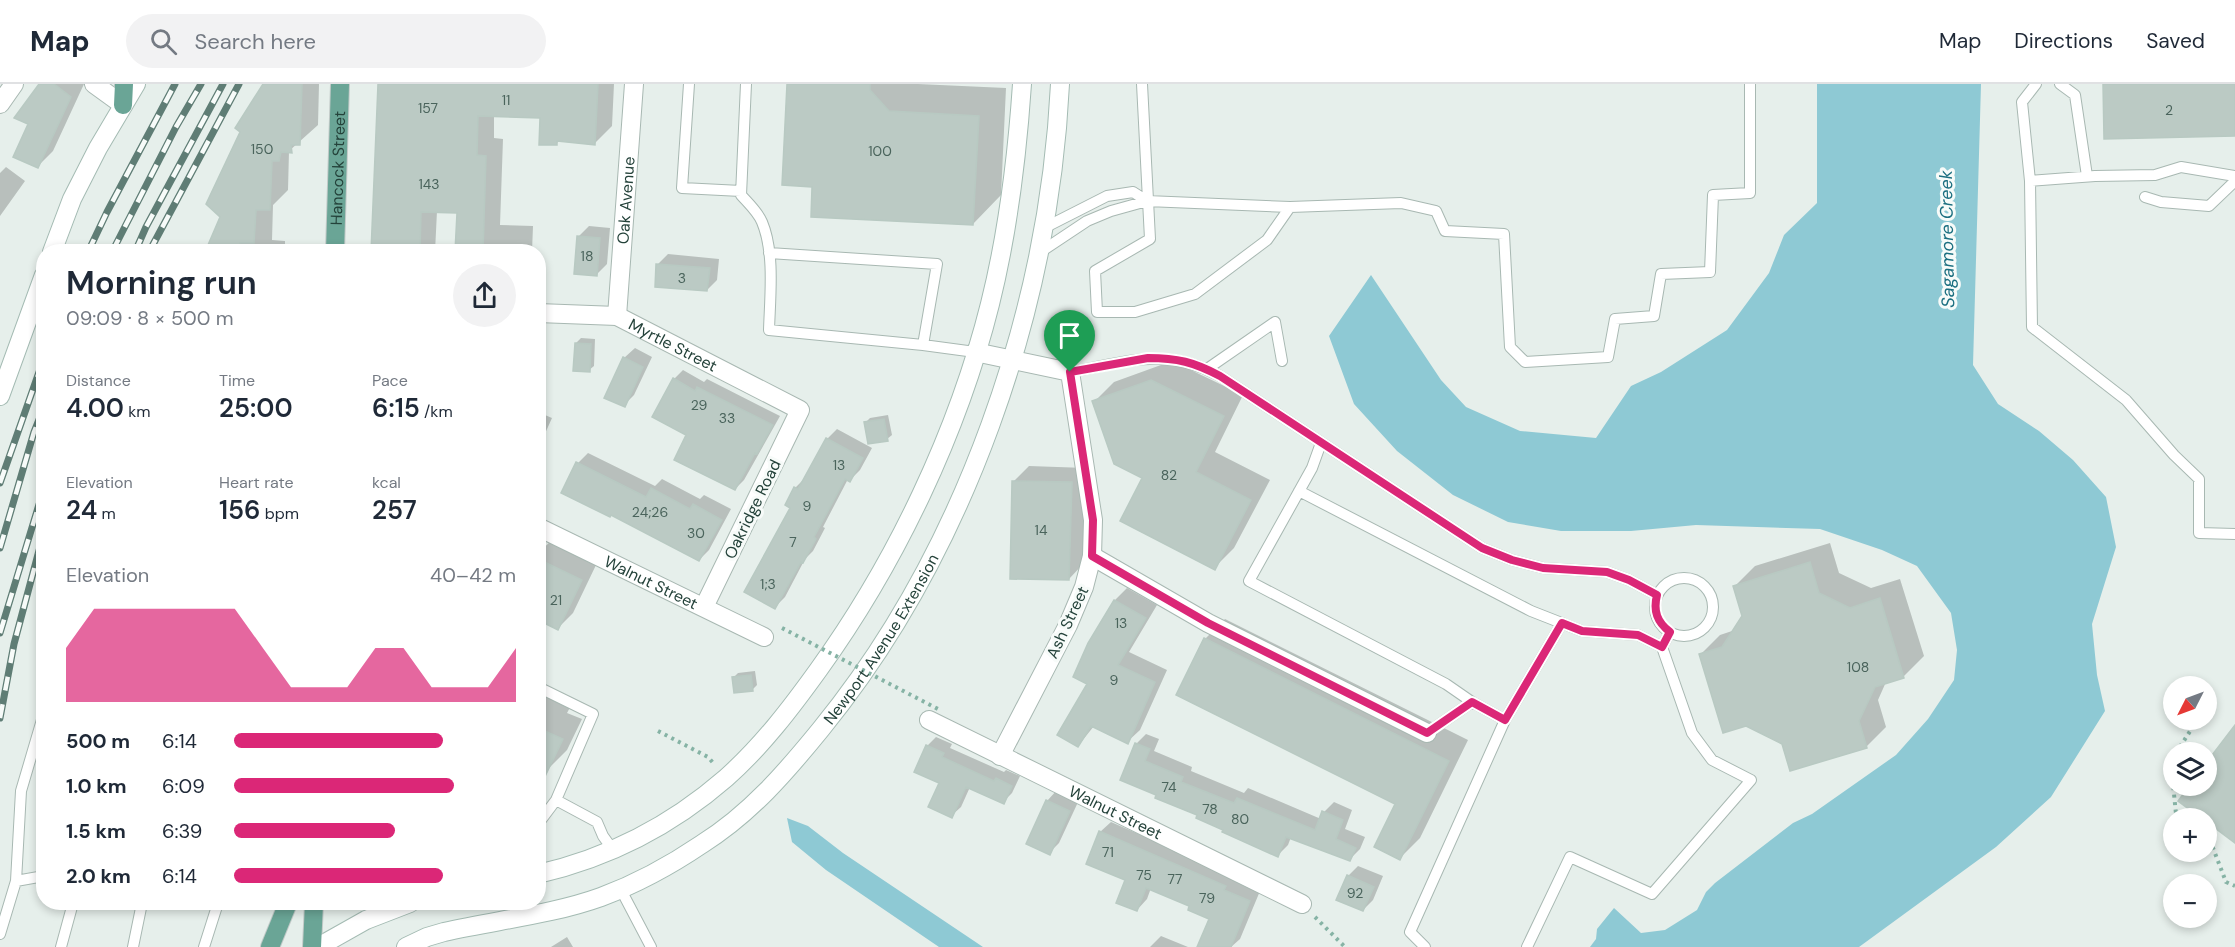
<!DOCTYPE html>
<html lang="en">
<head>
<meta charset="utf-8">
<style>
  :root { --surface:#fff; --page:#f2f2f3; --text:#1f2937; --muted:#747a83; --line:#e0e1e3; --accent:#db2777 }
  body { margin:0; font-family:"DM Sans",sans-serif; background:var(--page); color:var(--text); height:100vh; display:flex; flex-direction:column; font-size:22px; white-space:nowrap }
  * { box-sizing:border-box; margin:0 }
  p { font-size:20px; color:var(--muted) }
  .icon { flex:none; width:33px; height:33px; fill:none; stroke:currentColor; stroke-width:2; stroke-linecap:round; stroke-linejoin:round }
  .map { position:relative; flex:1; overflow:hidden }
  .drawer { position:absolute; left:36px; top:160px; width:510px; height:666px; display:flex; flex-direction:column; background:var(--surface); border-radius:24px; box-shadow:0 3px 9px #0003 }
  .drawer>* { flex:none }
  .needle { width:39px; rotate:228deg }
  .buttons { position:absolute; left:2163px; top:592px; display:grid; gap:12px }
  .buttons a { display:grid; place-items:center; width:54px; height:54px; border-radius:50%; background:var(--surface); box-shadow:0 3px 9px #0003; font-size:30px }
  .pin { position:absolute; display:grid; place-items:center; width:51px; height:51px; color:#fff; margin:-62px -26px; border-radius:50% 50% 50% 0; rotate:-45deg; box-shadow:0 0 6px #0007 }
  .pin .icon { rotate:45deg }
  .round { display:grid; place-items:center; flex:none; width:63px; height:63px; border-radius:32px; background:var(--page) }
  .head { display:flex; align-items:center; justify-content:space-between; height:102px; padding:0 30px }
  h1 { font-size:33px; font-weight:600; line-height:45px }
  .stats { display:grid; grid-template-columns:repeat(3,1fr); gap:9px; height:102px; padding:6px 30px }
  .stats div { display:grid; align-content:center }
  .stats b { font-size:26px; font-weight:600 }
  .stats small { font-size:16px; font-weight:400 }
  .stats p { font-size:16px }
  .chart { height:168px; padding:12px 30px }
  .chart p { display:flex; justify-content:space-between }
  .chart svg { width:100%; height:108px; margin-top:6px; fill:var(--accent); opacity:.7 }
  ul { padding:0 30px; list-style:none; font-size:20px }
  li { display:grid; grid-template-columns:96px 72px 1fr; align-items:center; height:45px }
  li i { height:15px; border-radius:8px; background:var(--accent) }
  header { display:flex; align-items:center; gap:36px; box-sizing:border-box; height:84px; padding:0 30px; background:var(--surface); border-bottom:2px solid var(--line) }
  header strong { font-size:28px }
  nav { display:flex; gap:33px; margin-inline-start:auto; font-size:21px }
  .search { width:420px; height:54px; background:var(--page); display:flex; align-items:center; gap:15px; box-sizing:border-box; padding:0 21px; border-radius:33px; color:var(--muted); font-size:22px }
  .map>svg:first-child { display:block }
  .water { fill:#8ec9d4 }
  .shadow { fill:#0003 }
  .building { fill:#bbcac4; stroke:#b8c9c2; stroke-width:1.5 }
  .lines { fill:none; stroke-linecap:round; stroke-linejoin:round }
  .lane-casing { stroke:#a8b8b2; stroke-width:12 }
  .street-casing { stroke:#a8b8b2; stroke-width:20 }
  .secondary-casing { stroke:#a4bbb3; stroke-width:20 }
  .primary-casing { stroke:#c2cac8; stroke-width:20 }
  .path { stroke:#86b3a5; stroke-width:4; stroke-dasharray:3 4.5; stroke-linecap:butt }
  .lane { stroke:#fff; stroke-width:10 }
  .street { stroke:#fff; stroke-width:18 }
  .secondary { stroke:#fff; stroke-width:18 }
  .primary { stroke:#6aa596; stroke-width:18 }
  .rail-casing { stroke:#5f7d75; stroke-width:7 }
  .rail { stroke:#f7fbf9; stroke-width:4.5; stroke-dasharray:14; stroke-linecap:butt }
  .path-bridge { stroke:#86b3a5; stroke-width:4; stroke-dasharray:3 4.5; stroke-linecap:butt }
  .route-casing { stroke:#fff; stroke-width:12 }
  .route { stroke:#db2777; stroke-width:8 }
  .labels { text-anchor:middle; stroke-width:6; stroke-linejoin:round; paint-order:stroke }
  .number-label { font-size:14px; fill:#4a645c }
  .street-label { font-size:16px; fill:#24423a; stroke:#f7fbf9 }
  .water-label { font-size:18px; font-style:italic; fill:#1c6f80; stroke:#f7fbf9 }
</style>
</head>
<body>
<header>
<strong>Map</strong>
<div class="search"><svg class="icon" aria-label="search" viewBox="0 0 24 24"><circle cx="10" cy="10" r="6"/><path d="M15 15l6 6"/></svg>Search here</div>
<nav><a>Map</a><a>Directions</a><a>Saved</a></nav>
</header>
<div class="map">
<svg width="2235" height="863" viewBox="0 0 2235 863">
  <rect width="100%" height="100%" fill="#e6efeb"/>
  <path class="water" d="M1817,0h164l-8,281 25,39 41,27 34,29 33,37 10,50 -24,77 5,51 8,36 -54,86 -55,50 -137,100h-269l6,-8 1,-10 17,-21 27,25 24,-3 32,-20 9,-18 9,-9 78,-60 19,-9 84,-59 32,-36 26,-39 3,-30 -6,-37 -34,-47 -35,-16 -62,-21 -124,-4 -65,6h-70l-53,-9 -55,-27 -56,-44 -43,-47 -25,-68 42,-61 70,105 25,27 54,24 76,7 35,-52 30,-14 66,-42 42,-57 15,-38 33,-32z
    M787,734l21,8 35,27 140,94h-44l-113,-77 -34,-28z"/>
  <path class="shadow" d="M40,0h44l-31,67 -15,15 -8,-42z
    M265,0h54l-1,41 -29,26 -1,39 -15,15 -1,35 13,1v11h-78l15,-35z
    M380,0h234l-2,42 -17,17 -35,-3 -4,4 -15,-27 -47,-2v23l9,1 -3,86 33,1 -1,26h-75l1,-40 -21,-1 -2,41h-63z
    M789,0h129l88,4 -5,107 -28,29 -159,-39z
    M6,83l19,14 -25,35v-43z
    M589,142l21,2 -3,36 -10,10 -18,-38z
    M668,170l51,5 -2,21 -10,10 -49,-26z
    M581,254l14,1 -1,27 -5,4 -13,-27z
    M635,264l17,9 -18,38 -10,10v-47z
    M1172,277l71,34 -28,57 55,28 -36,68 -20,20 -70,-91 -50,-75 20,-20z
    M683,286l21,12 3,-3 73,37 -36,64 -9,9 -47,-55 -14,-55z
    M538,328l14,6 -14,31z
    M888,331l4,20 -5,4 -21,-17 4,-4z
    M837,345l35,19 -12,22 -10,10 -2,-1 -25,48 2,1 -12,23 -8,8 -20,38 -10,10 20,-119 11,-11 21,-38z
    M588,369l67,33 7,-7 38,20 4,-4 27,14 -22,41 -10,10 -121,-97z
    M1029,382l57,2 -2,95 -15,16 -55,-98z
    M550,458l46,23 -23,48 -15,15 -20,-10v-65z
    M1830,459l9,30 32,15 29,-9 24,77 -20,20 -18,6 -8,18 8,27 -20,20 -83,-4 -83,-88 20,-20 15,-5 9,-14 -9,-30 20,-20z
    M1127,504l30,17 -28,47 38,18 -27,60 -13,12 -33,-16 -16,20 12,-63v-39l25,-44z
    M1225,535l243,121 -48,98 -20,20 -3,-55 -192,-164z
    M755,587l2,14 -5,5 -18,-13 4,-4z
    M538,599l36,17 -7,13 15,6 -15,31 -20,20 -9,1z
    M1146,650l13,5 -5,12 38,16 -1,4 53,22 4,-5 73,31 3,-7 10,-10 18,8 -7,19 20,8 -5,12 -10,10 -59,-22 -3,8 -10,10 -79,-41 -42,-17 -21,-53z
    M936,653l16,7 -2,4 54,24 2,-2 14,6 -8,17 -9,9 -33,-15 -9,20 -10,9 -24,-70z
    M1057,706l22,10 -20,43 -10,10 -2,-52z
    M1111,738l124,54 -2,4 27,11 -20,48 -9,8h-6l-14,-29 -20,-12 -40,-18 -4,11 -10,11 -10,-31 -27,-47z
    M1358,782l25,10 -10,24 -10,10 -15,-34z
    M1161,852l27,11h-38z
    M567,853l6,10h-22z"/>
  <path class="building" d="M39,0h15l17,13 -33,71 -25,-11 15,-33 -14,-6z
    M263,0h39l-2,61h-9l1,8 -11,-1 -2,9h-7l-2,49h-14l-2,33h-14l-1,9h-34l15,-35 -14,-13 34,-72 -5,-4z
    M378,0h220l-3,61 -38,-4v4h-18l1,-27 -62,-2 -1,39 9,1 -3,96h-28l2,-39 -36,-1 -1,40h-49z
    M787,0h83v6l19,21 90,5 -6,109 -162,-8 1,-30 -30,-2z
    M2103,0h132v52l-131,3z
    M577,152l23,2 -3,38 -23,-2z
    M656,180l54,4 -3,23 -52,-4z
    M575,259l16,1 -1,28 -17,-1z
    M623,273l20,10 -18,40 -21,-9z
    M673,294l22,13 2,-4 76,38 -16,29 -2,-1 -20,37 -61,-30 12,-25 -34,-18z
    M1151,296l73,36 -28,56 55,28 -36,70 -95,-49 22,-43 -28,-14 -22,-63z
    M884,335l4,22 -20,3 -4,-22z
    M826,354l37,20 -13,24 -5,-3 -31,58 2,2 -13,24 -2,-1 -26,47 -31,-17 46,-84 -5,-3 9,-18 4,2z
    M576,378l70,35 5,-9 39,21 3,-5 29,16 -23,41 -88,-46 -1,2 -49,-24z
    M1012,397l60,1 -3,98 -59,-1z
    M538,475l44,21 -24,50 -20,-10z
    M1810,478l9,31 31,15 30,-10 24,80 -29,9 -16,34 8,27 -77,23 -8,-27 -36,-18 -23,7 -24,-79 23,-7 20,-31 -9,-30z
    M1114,516l32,18 -28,47 37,17 -27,62 -37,-18 -13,21 -21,-12 30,-51 -14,-7 15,-34z
    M1204,554l245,123 -49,99 -26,-13 21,-43 -219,-109z
    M751,591l2,16 -19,2 -2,-16z
    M2235,641v118l-28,-21 -1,-3h-4l-24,-18 11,-15h17v-23z
    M538,644l25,11 -25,52z
    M1135,659l15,6 -5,12 38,16 -2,5 53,21 3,-5 78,32 7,-19 21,9 -7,19 20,9 -6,13 -64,-24 -8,20 -56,-25 1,-2 -27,-12 1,-3 -42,-17 1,-3 -36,-15z
    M926,661l18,8 -2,4 52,24 2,-3 16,8 -8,18 -38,-17 -14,31 -24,-11 11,-24 -25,-11z
    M1046,716l24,11 -20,44 -24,-11z
    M1099,747l127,55 -2,4 26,11 -19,46h-34l12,-28 -21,-9 1,-4 -43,-18 -9,23 -21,-8 9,-23 -39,-16z
    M1347,791l27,12 -11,24 -27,-11z"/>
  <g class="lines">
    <defs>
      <path id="lane" d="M689,0l-7,104 59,3
        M746,0l-5,111c7,8 17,17 21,27 13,31 8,75 7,108l154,15 14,-81 -168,-11
        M1142,0l8,155 -55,32 2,41h38l60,-18 72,-54 23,-33 111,-4 35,8 9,20 59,3 6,113 15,15 83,-5 7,-38 39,-3 7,-42 49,-2 3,-77 37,-2v-109
        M2036,0l-14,18 8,79 2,146 94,73 48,55 25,24v54l36,1
        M2060,0l15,11 12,81
        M2030,97l65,-5 60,-1 26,-8 54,9
        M2145,113l16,5 48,4 26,-25
        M1044,144l63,-32 26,-4 14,9
        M1039,169l48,-32 24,-10 36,-10 143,6
        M923,261l52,7
        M1207,285l68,-47 7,39
        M1070,288c58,-10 95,-26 150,4l262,172 30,12 31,8 64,4 22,8 28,15
        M1321,359l-9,25 -63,113 197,103 26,18 33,18 -95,212 15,15
        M1299,407l232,120 51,20 56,4 24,12
        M1655 523a29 29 0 1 1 58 0a29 29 0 1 1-58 0Z
        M538,603l55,27 -37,86
        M1505,636l57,-97
        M1427,649l45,-31
        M538,740l18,-24 41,22 6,14 10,14
        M16,797l28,-5
        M620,804l31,59
        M0,850l16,-53 5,-90 23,-78
        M61,863l12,-44
        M133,863l9,-44
        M204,863l14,-44
        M1527,863l43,-90 82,37 99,-114 -39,-20 -20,-27 -30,-86 8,-15"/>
      <g id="street">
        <path d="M94,0l29,21"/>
        <path d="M0,20l14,-20"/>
        <path id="s1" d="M538,229l79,3 183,94 -96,197"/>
        <path id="s2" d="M617,232l17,-232"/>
        <path d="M975,268l95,20 23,148 -1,36 -8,31 -16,38 -68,131"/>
        <path id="s3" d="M538,443l226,110"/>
        <path d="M1092,472l116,67 219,110"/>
        <path id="s4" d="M929,636l373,184"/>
      </g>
      <g id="secondary">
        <path d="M52,168l20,-53 26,-51 38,-64"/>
        <path d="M0,312l44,-121"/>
        <path d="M538,790c70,-16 134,-49 188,-96 36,-32 65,-70 93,-109 77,-107 139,-237 171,-365 18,-72 27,-146 32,-220"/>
        <path d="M318,863l48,-27 44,-17"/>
        <path id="s5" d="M406,863l21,-10 17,-5c52,-12 107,-17 157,-35 35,-13 70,-32 101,-53 48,-30 84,-72 119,-115 144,-177 228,-419 239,-645"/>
      </g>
      <g id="primary">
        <path d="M123,21l1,-21"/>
        <path id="s6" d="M335,168l5,-168"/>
        <path d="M270,863l18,-44"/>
        <path d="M312,863l2,-44"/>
      </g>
    </defs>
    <use href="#lane" class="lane-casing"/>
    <use href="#street" class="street-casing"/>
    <use href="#secondary" class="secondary-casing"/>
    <use href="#primary" class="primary-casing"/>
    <path class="path" d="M658,647l50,26 6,7
      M2176,669l18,-28
      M2174,674l-3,6 5,50 4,5
      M2206,759l7,5 13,34 9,4
      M1315,833l30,30"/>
    <use href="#lane" class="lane"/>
    <use href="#street" class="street"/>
    <use href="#secondary" class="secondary"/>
    <use href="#primary" class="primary"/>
    <defs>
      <path id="rail" d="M88,168l19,-40 68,-128
        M112,168l64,-125 25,-43
        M135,168l11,-25 77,-143
        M149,168l90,-168
        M0,399l44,-125
        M0,464l34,-116 10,-25
        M0,549l44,-145
        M0,634l14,-74 30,-112"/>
    </defs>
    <use href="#rail" class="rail-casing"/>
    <use href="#rail" class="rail"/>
    <path class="path-bridge" d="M782,544l156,81"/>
  </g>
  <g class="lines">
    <defs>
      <path id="route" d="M1148,274c29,0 46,4 72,18l262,172 30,12 31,8 64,4 22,8 28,15c-4,16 0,27 13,37l-8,15 -24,-12 -56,-4 -20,-8 -57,97 -33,-18 -45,31 -219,-110 -116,-67 1,-36 -23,-148z"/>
    </defs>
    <use href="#route" class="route-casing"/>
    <use href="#route" class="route"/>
  </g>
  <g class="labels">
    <g class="number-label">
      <text x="506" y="21">11</text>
      <text x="428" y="29">157</text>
      <text x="2169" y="31">2</text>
      <text x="262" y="70">150</text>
      <text x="880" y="72">100</text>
      <text x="429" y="105">143</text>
      <text x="587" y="177">18</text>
      <text x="682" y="199">3</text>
      <text x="699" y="326">29</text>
      <text x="727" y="339">33</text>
      <text x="839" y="386">13</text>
      <text x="1169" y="396">82</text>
      <text x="807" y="427">9</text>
      <text x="650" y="433">24;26</text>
      <text x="1041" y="451">14</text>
      <text x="696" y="454">30</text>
      <text x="793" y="463">7</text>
      <text x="768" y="505">1;3</text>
      <text x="556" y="521">21</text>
      <text x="1121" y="544">13</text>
      <text x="1858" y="588">108</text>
      <text x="1114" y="601">9</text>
      <text x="1169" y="708">74</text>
      <text x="1210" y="730">78</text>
      <text x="1240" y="740">80</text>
      <text x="1108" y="773">71</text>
      <text x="1144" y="796">75</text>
      <text x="1175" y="800">77</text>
      <text x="1355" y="814">92</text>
      <text x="1207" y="819">79</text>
    </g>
    <g class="street-label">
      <text dy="6" stroke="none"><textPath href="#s6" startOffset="84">Hancock Street</textPath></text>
      <text dy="6" stroke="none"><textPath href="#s2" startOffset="116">Oak Avenue</textPath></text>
      <text dy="6" stroke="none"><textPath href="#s1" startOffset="142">Myrtle Street</textPath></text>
      <text transform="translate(752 425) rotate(-64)" y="6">Oakridge Road</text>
      <text dy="6" stroke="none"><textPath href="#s3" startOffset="126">Walnut Street</textPath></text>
      <text transform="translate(1067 538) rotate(-65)" y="6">Ash Street</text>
      <text dy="6" stroke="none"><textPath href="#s5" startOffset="591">Newport Avenue Extension</textPath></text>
      <text dy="6" stroke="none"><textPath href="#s4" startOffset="208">Walnut Street</textPath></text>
    </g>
    <g class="water-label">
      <text transform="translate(1947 155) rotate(-91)" y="6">Sagamore Creek</text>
    </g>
  </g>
</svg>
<div class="buttons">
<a><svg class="needle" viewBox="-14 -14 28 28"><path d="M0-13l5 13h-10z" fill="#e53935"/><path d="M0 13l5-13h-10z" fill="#747a83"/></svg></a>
<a><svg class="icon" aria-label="layers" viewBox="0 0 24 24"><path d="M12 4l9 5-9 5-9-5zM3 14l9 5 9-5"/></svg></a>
<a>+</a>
<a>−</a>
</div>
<div class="pin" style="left:1070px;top:288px;background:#1e9e55"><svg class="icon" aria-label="arrive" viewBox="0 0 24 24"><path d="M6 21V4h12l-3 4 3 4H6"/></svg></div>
<section class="drawer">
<div class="head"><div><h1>Morning run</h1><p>09:09 · 8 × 500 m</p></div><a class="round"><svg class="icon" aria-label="share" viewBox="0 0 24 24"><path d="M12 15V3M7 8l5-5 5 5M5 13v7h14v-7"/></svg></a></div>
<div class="stats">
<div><p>Distance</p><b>4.00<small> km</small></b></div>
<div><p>Time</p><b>25:00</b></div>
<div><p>Pace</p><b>6:15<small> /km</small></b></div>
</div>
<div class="stats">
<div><p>Elevation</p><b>24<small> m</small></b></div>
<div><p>Heart rate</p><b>156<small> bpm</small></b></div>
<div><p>kcal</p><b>257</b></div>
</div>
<div class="chart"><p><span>Elevation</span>40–42 m</p>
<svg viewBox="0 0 160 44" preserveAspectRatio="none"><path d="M0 44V22L10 6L20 6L30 6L40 6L50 6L60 6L70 22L80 38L90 38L100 38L110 22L120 22L130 38L140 38L150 38L160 22V44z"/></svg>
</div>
<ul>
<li><b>500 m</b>6:14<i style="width:74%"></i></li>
<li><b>1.0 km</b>6:09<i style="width:78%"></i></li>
<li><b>1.5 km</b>6:39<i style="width:57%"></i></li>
<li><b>2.0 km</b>6:14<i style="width:74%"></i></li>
</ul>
</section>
</div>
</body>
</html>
